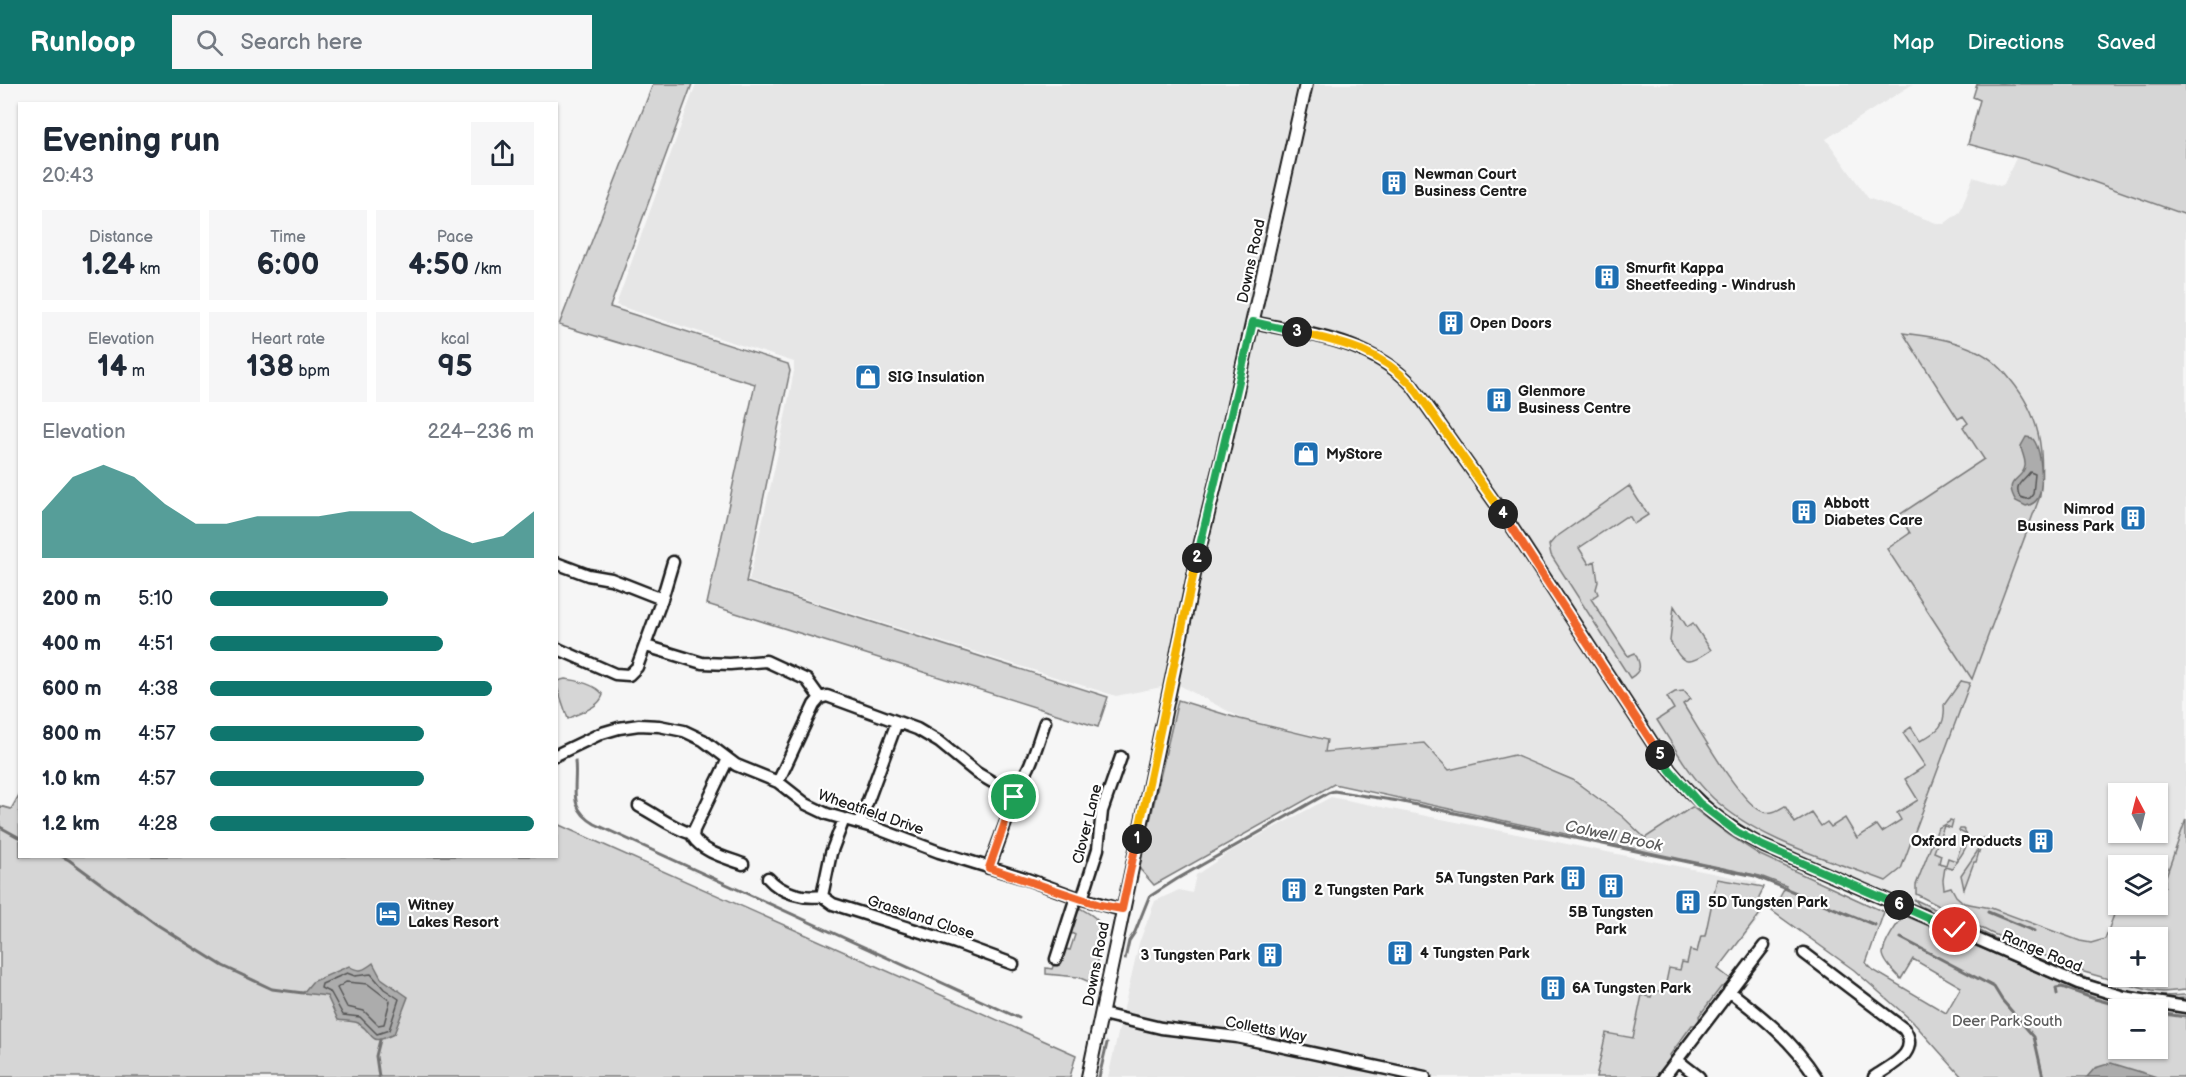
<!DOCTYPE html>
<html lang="en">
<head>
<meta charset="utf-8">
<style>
  :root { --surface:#fff; --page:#f6f6f7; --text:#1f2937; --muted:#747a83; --accent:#0f766e }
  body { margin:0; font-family:"Balsamiq Sans",sans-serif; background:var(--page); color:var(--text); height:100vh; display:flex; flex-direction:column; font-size:22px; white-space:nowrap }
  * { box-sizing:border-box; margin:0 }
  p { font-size:20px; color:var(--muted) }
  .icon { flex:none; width:33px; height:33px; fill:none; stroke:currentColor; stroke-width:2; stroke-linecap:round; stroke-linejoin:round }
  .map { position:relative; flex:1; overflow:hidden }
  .side { position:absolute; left:18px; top:18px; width:540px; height:756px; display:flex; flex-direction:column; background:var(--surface); border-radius:0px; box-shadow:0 2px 4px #0004 }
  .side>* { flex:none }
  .needle { width:39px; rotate:353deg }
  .controls { position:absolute; left:2108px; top:699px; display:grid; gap:12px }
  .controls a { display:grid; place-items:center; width:60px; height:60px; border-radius:0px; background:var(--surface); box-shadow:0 2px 4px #0004; font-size:30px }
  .pin { position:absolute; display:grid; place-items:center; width:51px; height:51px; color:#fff; margin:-26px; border:3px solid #fff; border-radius:50%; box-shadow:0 2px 6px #0007 }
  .km { position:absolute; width:30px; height:30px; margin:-15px; border-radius:50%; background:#222; color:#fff; font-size:16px; line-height:30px; text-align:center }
  .round { display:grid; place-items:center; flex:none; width:63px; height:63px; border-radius:0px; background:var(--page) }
  .overview { display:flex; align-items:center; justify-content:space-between; height:102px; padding:0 24px }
  h1 { font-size:33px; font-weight:700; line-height:45px }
  .metrics { display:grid; grid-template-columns:repeat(3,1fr); gap:9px; height:102px; padding:6px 24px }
  .metrics div { display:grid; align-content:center; border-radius:0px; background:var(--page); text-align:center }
  .metrics b { font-size:30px; font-weight:700 }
  .metrics small { font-size:16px; font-weight:400 }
  .metrics p { font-size:16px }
  .chart { height:168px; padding:12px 24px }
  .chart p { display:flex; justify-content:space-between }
  .chart svg { width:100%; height:108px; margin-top:6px; fill:var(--accent); opacity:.7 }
  ul { padding:0 24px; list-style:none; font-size:20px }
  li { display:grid; grid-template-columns:96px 72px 1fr; align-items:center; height:45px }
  li i { height:15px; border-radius:8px; background:var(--accent) }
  header { display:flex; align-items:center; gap:36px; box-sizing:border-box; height:84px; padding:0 30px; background:var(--accent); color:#fff }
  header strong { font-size:28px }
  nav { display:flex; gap:33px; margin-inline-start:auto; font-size:21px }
  .search { width:420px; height:54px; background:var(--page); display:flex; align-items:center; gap:15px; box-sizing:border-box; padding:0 21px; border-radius:0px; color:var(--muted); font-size:22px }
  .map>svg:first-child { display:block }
  .built { fill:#e6e6e6; fill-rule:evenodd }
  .green { fill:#d6d6d6; stroke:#797979; stroke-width:1.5; fill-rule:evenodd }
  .water { fill:#acacac; stroke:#727272; stroke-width:1.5 }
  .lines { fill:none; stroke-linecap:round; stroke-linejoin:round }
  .shore { stroke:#565656; stroke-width:1.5 }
  .stream { stroke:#727272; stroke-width:3 }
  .minor-casing { stroke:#1c1c1c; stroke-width:15 }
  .tertiary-casing { stroke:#1c1c1c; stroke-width:16 }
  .minor { stroke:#fff; stroke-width:10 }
  .tertiary { stroke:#fff; stroke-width:12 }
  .split-1-casing { stroke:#fff; stroke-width:12 }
  .split-2-casing { stroke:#fff; stroke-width:12 }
  .split-3-casing { stroke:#fff; stroke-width:12 }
  .split-4-casing { stroke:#fff; stroke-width:12 }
  .split-5-casing { stroke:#fff; stroke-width:12 }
  .split-6-casing { stroke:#fff; stroke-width:12 }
  .split-7-casing { stroke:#fff; stroke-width:12 }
  .split-1 { stroke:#f0652b; stroke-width:8 }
  .split-2 { stroke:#f5b400; stroke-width:8 }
  .split-3 { stroke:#22a559; stroke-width:8 }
  .split-4 { stroke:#f5b400; stroke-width:8 }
  .split-5 { stroke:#f0652b; stroke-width:8 }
  .split-6 { stroke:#22a559; stroke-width:8 }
  .split-7 { stroke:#22a559; stroke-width:8 }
  .labels { text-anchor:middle; stroke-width:4.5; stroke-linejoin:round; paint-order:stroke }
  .poi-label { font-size:15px; font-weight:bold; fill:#1c1c1c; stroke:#fff; text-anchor:start }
  .street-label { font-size:15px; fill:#1c1c1c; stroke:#fff }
  .park-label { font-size:15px; fill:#5d5d5d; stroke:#fff }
  .water-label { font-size:16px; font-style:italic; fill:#5d5d5d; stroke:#fff }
</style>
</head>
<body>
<header>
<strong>Runloop</strong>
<div class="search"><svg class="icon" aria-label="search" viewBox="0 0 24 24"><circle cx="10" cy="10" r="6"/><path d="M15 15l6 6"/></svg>Search here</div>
<nav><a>Map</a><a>Directions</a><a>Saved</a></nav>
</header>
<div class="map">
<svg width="2186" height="993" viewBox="0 0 2186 993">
  <rect width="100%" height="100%" fill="#f6f6f6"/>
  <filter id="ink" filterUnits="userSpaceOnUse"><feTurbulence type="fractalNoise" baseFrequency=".0167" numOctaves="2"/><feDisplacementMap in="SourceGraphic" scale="12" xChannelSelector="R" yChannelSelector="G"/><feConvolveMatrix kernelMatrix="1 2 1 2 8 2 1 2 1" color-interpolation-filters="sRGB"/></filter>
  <g filter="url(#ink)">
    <path class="built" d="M696,0h1217l-87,55 42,59 71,26h5l16,-12 13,-35 27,9 4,-2 12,-26 33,8 137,49v631l-29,55v-35h-39v38l19,20 -45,22 -175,-50 -3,7 -140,-58 -49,-29 -22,-18 -58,39 -22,-22 -49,-36 -59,-25 -66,15 -24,-27 -99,9 2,-12 -87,-21 -64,-34 -61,12 -367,-115 29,-128 16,-82v-9l-178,-57zM2118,710h39v38h-39z
      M1331,713l426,85 5,33 -130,162h-524l31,-134 16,-42 24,-11 13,3 4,-18 35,-24z"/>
    <path class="green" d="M653,0h39l-82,223 178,57 2,7 -44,211 362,115 -10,30 -391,-123 48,-220 -196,-59z
      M1977,0h209v131l-137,-49 -81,-22 12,-44 -7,-3z
      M1903,249c23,3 46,6 67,15 16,6 30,18 40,31 30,36 35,71 30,117l-68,183 -85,-130 23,-16 -11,-18 85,-56 -21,-32 5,-4 -5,-7 -5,3z
      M1629,402l19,29 -14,9 -4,-7h-5l-46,31 10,16 6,-3 3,21 -2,7 2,5 -7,5 37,57 7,-3c6,12 7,18 -5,25l-79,-123 -2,-10 6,-7z
      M1674,522l13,21 6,-4 18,27c-24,16 -27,16 -41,-9z
      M565,595c12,1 32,6 38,16 -5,14 -23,17 -35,24l-11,-32v-6z
      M1961,597l9,2 -69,186 -15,12c-58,-22 -127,-40 -173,-83 -23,-22 -39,-51 -56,-78l17,-11 -7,-12 8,-5 9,-1 7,8 -8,5c14,22 59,103 81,108 8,2 14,-2 21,-6l10,17 17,-10 9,13 6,-4 4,5 14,-9 12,20 20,-13 5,7 19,-12 -4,-7 21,-13 -13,-21 20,-13 -22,-33 8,-6 9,14c18,-10 26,-15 24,-36z
      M1178,616l62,19 87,21 -2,12 99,-9 25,27 65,-15 59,25 49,36 23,22 47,-31 37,28 31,20 124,57 -18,51 7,7 73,43 15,-26 -48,-28 -12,20c-6,-6 -17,-16 -18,-25 0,-9 15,-34 23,-38l142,61 92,30 46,6v64h-224l-50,-56 -58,-51 -82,-59 14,-25 -26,-10 -426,-92 -180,101 -15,-17zM2118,926h39v38h-39z
      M19,711l1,61h536l1,-32 519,231 -6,22h-1070v-271l11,3z
      M2186,735v171l-23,2 -12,-1 -67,-19 -93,-39 -75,-39v-9l22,-57 11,-6 1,-2 3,1 -2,7 -7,-2 -10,26 7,3 -2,8 7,2 2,-7 8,3 9,-27 -6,-3 1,-2h4c10,16 -5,27 -12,40l-7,-2 -2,13 1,9 7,-2 5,9 8,7 27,5 89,33 11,2 14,-4 13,-35h39v-20l8,2v-7zM2118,854h39v38h-39z
      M1983,754l-7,24h-2l-10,27 -3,-14 16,-23 2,-11z
      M1717,795l47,8 -5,10 1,17 -42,55 14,11 -6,6 -5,1 -22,29 1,5 -3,4h-5l-22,30 1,5 -12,17h-63l10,-44 27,5 9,-43 9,2 2,-7 11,2 5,-24 11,2 2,-8 5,1 3,-13 7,2 4,-16h4z
      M1914,815l93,45 -1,2 -86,-40z
      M1078,823c12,7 22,11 25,25l-9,52 -16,-7 -32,-3v-6l6,1 2,-5 3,-2 4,-14 9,2 5,-15 -8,-4z
      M2017,864c52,23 109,53 167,47h2v3c-8,0 -16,2 -23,1 -52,-6 -100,-28 -148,-48z"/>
    <path class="water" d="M2026,353l6,1c10,10 12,48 6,60 -3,5 -7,7 -12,8l-10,-5c-14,-23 7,-20 9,-35 1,-7 -4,-14 -4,-20z
      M373,879l8,15 27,19 -14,37c-27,13 -17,1 -36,-11 -5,-2 -14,-2 -20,-3l-11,-24 -24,-3 9,-11 37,-16c10,7 15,4 24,-3z
      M2111,979l46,14h-70l8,-9z"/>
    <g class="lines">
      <path class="shore" d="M2030,388l5,2 -2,20 -3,4 -4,1 -6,-2c-7,-13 4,-16 10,-25z
        M347,889l8,3 16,-2 13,15 15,10 -10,31 -12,4 -17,-17 -17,-2 -12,-22 -10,-5 1,-4z
        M346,898l22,2 22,17 -6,23 -6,1 -14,-14 -17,-4 -10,-19z"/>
      <path class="stream" d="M575,677c3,27 -9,46 20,63l424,194
        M0,743l20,11
        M61,772l8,4 87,64 67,42 49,23 31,4
        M1988,828l46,19
        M1901,854l93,49 8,13 32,37 9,40
        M1125,875l4,-18 6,-9 14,-35 28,-18 151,-86 6,-2 64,10 357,75 120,49
        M2057,910l-1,-6 6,-1 33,12 40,11
        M2157,929l29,4
        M379,993l-3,-21 4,-16
        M1099,993l8,-34"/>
      <defs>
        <path id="minor" d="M1253,238c59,13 115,18 159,63l96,136 162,249c28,34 54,55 93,76l315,137 46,14 62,10
          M556,479l32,12 23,4 51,20 -25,68 -8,8 -14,-1 -59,-26
          M662,515l11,-37
          M646,562l56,17 28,1 36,-3 41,19 13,18
          M556,671l46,-22 17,-5 20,-3 20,1 25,5 19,9 33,25 42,17 28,22 21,10 49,14 63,24 85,26 52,19 46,13
          M728,675l-34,71 -1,7c9,15 34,21 50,27
          M778,698l36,-77 6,-7 7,-2 90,33 22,13 38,31 17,10 18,6
          M1012,705c17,-9 26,-49 33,-67
          M639,722c19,10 33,22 53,28
          M860,738l37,-100
          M989,784l24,-65 -1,-14
          M768,794c13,15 36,21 54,18l11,8 123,39 57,21
          M822,812l9,-43 13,-34
          M1082,815l16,-50 4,-38 19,-54
          M1804,869l100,76c17,24 -13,36 -30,48
          M1056,875l20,-62
          M1729,907c34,26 64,50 87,86
          M1102,930l59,14 76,9 188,40
          M1677,976l22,17
          M1664,993l100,-131"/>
        <path id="tertiary" d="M1088,993l112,-531 22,-89 84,-373"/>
      </defs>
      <use href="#minor" class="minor-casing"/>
      <use href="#tertiary" class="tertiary-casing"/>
      <use href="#minor" class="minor"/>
      <use href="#tertiary" class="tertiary"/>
    </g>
  </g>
  <g class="lines" filter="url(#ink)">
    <defs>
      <path id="split-1" d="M1014,713l-25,71 111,37 22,4 15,-70"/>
      <path id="split-2" d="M1137,755l60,-281"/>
      <path id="split-3" d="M1197,474l56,-236 44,10"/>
      <path id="split-4" d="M1297,248c47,11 80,17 115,53l91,129"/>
      <path id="split-5" d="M1503,430l157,241"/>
      <path id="split-6" d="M1660,671l10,15 29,33 38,29 26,14 136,59"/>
      <path id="split-7" d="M1899,821l56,25"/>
    </defs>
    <use href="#split-1" class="split-1-casing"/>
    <use href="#split-2" class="split-2-casing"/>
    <use href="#split-3" class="split-3-casing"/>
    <use href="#split-4" class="split-4-casing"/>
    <use href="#split-5" class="split-5-casing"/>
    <use href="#split-6" class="split-6-casing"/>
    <use href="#split-7" class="split-7-casing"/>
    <use href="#split-1" class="split-1"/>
    <use href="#split-2" class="split-2"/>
    <use href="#split-3" class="split-3"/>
    <use href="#split-4" class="split-4"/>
    <use href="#split-5" class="split-5"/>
    <use href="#split-6" class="split-6"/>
    <use href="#split-7" class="split-7"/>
  </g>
  <defs>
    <symbol id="building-square" viewBox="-11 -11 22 22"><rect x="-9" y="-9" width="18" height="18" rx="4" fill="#1f6fb2" stroke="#fff"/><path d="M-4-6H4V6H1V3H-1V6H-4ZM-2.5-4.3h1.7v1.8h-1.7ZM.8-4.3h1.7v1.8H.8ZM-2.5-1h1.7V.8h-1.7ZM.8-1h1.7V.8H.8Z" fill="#fff"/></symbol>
    <symbol id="shop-square" viewBox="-11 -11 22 22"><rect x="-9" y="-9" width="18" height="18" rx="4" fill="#1f6fb2" stroke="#fff"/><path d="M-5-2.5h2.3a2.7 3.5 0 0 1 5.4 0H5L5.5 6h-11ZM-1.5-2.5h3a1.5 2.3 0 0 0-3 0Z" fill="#fff"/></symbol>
    <symbol id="hotel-square" viewBox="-11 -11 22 22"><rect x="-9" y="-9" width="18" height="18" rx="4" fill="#1f6fb2" stroke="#fff"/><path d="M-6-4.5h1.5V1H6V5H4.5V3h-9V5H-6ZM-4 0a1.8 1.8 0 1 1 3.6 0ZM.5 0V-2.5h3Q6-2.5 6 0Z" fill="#fff"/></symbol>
  </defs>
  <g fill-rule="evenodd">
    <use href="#building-square" x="1379" y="84" width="30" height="30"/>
    <use href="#building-square" x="1592" y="178" width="30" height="30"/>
    <use href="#building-square" x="1436" y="224" width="30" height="30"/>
    <use href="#shop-square" x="853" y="278" width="30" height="30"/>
    <use href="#building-square" x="1484" y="301" width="30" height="30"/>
    <use href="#shop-square" x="1291" y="355" width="30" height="30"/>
    <use href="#building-square" x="1789" y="413" width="30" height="30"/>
    <use href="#building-square" x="2118" y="419" width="30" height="30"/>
    <use href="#building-square" x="2026" y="742" width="30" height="30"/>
    <use href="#building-square" x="1558" y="779" width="30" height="30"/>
    <use href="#building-square" x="1596" y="787" width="30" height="30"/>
    <use href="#building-square" x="1279" y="791" width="30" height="30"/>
    <use href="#building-square" x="1673" y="803" width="30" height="30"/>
    <use href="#hotel-square" x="373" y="815" width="30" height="30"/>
    <use href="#building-square" x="1385" y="854" width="30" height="30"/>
    <use href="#building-square" x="1255" y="856" width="30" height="30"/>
    <use href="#building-square" x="1538" y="889" width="30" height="30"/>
  </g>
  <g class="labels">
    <g class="poi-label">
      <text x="1414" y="95">Newman Court<tspan x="1414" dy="17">Business Centre</tspan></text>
      <text x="1626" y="189">Smurfit Kappa<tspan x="1626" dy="17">Sheetfeeding - Windrush</tspan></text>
      <text x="1470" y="244">Open Doors</text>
      <text x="888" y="298">SIG Insulation</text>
      <text x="1518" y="312">Glenmore<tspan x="1518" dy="17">Business Centre</tspan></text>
      <text x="1326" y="375">MyStore</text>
      <text x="1824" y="424">Abbott<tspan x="1824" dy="17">Diabetes Care</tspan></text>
      <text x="2114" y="430" text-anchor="end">Nimrod<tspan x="2114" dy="17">Business Park</tspan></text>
      <text x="2022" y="762" text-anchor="end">Oxford Products</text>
      <text x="1554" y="799" text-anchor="end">5A Tungsten Park</text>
      <text x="1314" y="811">2 Tungsten Park</text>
      <text x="1708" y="823">5D Tungsten Park</text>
      <text x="408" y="826">Witney<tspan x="408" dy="17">Lakes Resort</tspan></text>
      <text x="1611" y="833" text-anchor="middle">5B Tungsten<tspan x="1611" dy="17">Park</tspan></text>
      <text x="1420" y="874">4 Tungsten Park</text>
      <text x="1250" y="876" text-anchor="end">3 Tungsten Park</text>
      <text x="1572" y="909">6A Tungsten Park</text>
    </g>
    <g class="street-label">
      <text transform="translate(1251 177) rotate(-78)" y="5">Downs Road</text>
      <text transform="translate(871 728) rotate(19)" y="5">Wheatfield Drive</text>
      <text transform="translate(1087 740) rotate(-76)" y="5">Clover Lane</text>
      <text transform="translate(921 833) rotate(18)" y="5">Grassland Close</text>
      <text transform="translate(2042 867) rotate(23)" y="5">Range Road</text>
      <text transform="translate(1096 880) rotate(-79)" y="5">Downs Road</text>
      <text transform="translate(1266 945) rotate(11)" y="5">Colletts Way</text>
    </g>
    <g class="park-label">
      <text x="2007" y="942">Deer Park South</text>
    </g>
    <g class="water-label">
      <text transform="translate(1614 751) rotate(12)" y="6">Colwell Brook</text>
    </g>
  </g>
</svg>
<div class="controls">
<a><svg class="needle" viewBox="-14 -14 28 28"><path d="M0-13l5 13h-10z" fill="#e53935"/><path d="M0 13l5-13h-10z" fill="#747a83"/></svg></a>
<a><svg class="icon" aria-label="layers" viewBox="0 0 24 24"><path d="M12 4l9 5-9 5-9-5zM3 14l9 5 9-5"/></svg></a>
<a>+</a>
<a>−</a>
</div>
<div class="pin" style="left:1014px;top:713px;background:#1e9e55"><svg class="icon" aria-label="arrive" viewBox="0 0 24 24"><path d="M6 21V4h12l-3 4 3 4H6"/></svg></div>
<div class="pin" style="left:1955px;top:846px;background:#d93025"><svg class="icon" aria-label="check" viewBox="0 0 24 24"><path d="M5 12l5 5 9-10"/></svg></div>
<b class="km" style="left:1137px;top:755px">1</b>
<b class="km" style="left:1197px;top:474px">2</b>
<b class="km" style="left:1297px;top:248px">3</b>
<b class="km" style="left:1503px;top:430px">4</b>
<b class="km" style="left:1660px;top:671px">5</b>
<b class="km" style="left:1899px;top:821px">6</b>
<section class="side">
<div class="overview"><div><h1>Evening run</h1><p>20:43</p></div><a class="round"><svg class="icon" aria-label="share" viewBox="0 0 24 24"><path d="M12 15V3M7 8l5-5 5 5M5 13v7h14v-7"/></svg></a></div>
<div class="metrics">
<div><p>Distance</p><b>1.24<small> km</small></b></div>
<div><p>Time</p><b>6:00</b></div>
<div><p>Pace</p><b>4:50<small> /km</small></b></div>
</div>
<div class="metrics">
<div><p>Elevation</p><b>14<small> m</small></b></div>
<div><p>Heart rate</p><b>138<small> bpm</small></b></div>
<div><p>kcal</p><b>95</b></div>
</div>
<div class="chart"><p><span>Elevation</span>224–236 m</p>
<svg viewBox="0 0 160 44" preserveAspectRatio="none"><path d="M0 44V25L10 11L20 6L30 11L40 22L50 30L60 30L70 27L80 27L90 27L100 25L110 25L120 25L130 33L140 38L150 35L160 25V44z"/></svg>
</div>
<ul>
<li><b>200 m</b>5:10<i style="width:55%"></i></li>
<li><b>400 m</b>4:51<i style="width:72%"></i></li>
<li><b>600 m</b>4:38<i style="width:87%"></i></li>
<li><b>800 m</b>4:57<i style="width:66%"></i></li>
<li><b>1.0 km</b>4:57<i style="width:66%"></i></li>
<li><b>1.2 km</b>4:28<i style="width:100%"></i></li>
</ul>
</section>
</div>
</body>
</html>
